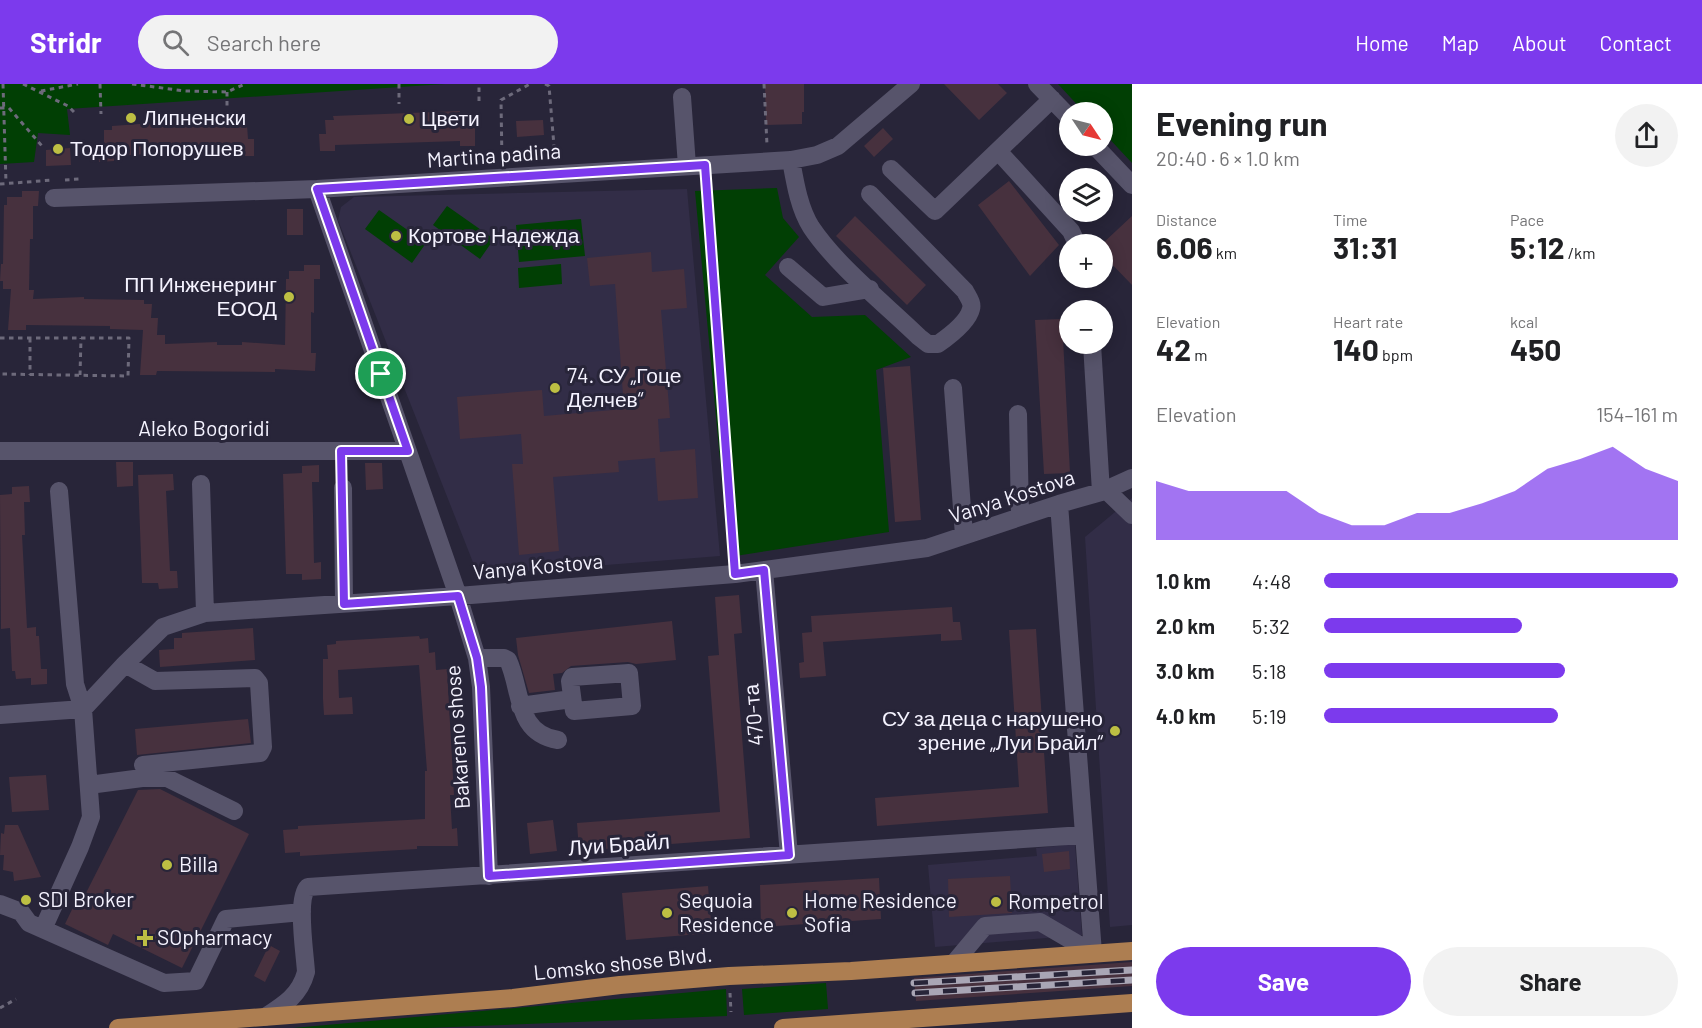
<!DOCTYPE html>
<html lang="en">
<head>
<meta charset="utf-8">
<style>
  :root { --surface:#fff; --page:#f2f2f2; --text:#202124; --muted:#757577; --accent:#7c3aed }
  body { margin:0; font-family:Barlow,sans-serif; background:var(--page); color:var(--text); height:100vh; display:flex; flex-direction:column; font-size:22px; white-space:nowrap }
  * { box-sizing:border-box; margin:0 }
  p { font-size:20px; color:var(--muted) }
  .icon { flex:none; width:33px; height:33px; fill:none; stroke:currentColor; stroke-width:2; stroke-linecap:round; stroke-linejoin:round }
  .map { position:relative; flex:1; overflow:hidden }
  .sheet { display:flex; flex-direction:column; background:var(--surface); width:570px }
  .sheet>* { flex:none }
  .needle { width:39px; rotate:125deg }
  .tools { position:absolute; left:1059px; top:18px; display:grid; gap:12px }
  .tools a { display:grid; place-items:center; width:54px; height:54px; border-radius:50%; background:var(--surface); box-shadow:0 3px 15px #0003; font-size:30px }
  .pin { position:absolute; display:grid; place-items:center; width:51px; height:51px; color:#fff; margin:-26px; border:3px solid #fff; border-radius:50%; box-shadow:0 2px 6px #0007 }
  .round { display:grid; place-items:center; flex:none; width:63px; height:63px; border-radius:32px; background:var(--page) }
  .summary { display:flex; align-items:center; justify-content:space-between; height:102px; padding:0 24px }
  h1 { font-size:33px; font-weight:700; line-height:45px }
  .figures { display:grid; grid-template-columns:repeat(3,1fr); gap:9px; height:102px; padding:6px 24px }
  .figures div { display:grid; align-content:center }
  .figures b { font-size:30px; font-weight:700 }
  .figures small { font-size:16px; font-weight:400 }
  .figures p { font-size:16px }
  .chart { height:168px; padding:12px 24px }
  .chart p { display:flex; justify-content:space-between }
  .chart svg { width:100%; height:108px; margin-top:6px; fill:var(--accent); opacity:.7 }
  .primary-button { display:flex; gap:12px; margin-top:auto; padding:12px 24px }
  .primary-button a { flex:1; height:69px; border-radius:36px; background:var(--accent); color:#fff; font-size:24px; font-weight:700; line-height:69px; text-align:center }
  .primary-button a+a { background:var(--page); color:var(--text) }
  ul { padding:0 24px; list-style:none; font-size:20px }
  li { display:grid; grid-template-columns:96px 72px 1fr; align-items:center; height:45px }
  li i { height:15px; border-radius:8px; background:var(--accent) }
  header { display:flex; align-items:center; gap:36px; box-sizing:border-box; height:84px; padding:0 30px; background:var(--accent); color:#fff }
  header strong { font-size:28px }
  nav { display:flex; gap:33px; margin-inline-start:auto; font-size:21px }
  .search { width:420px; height:54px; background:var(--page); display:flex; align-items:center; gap:15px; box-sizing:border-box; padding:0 21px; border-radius:33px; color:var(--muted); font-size:22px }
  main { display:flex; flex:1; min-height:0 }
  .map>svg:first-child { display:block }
  .built { fill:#322d47 }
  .green { fill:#013f04 }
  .building { fill:#47313e }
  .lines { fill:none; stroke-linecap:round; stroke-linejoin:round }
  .path { stroke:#6d6a7b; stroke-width:3; stroke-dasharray:4.5 4.5; stroke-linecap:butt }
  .minor { stroke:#57546b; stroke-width:18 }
  .major { stroke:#ad7e51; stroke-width:18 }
  .rail-casing { stroke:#a9a6b5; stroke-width:7 }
  .rail { stroke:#282539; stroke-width:4.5; stroke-dasharray:14; stroke-linecap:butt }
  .route-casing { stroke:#fff; stroke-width:12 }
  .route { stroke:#7c3aed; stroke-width:8 }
  .poi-dot { fill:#bdbf43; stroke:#282539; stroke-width:2 }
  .labels { text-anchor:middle; stroke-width:6; stroke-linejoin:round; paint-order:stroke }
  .poi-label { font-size:21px; fill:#f5f3ff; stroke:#282539; text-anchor:start }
  .street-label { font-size:21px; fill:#f5f3ff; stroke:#282539 }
</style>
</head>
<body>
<header>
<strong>Stridr</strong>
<div class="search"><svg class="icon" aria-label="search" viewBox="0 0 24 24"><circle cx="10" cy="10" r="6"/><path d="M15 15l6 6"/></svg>Search here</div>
<nav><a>Home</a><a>Map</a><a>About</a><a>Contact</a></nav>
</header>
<main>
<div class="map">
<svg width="1132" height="944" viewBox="0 0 1132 944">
  <rect width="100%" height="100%" fill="#282539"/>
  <path class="built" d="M687,105l33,367 -242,19 -140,-355 3,-13 13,-10z
    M1132,414v427l-22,2 -25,-390z
    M1075,760l7,91 -147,12 -7,-82 109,-9 -1,-8z"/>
  <path class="green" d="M0,0h445l-378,25 3,26 -32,-2 -4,29 -34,2z
    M1058,0h74v79l-29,-31 -1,-20h-18z
    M777,104l6,30 16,19 -34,38 47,42 53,-2 46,42 -35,13 13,162 -160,25 -34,-366z
    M447,122l47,33 -14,20 -47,-34z
    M379,126l47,33 -14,20 -47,-34z
    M581,135l4,37 -66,6 -3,-37z
    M561,180l1,20 -43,4 -1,-20z
    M826,899l2,26 -84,6 -2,-26z
    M726,905l1,27 -301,12h-133z"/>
  <path class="building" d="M765,0h39v28h-2v12l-36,1z
    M944,0h54l9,9 -28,27z
    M460,27v5l8,-1 1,13h6v18h-15v-5l-62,2 -63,2v6h-15l-1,-17h7l-1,-14h9l-1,-4z
    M543,36l1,15 -27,2 -1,-16z
    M180,37v2l58,-2 1,4h8l1,14h6v17h-15v-6l-33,2v-3l-59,3v2l-33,2v5l-15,1 -1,-17h6v-15h8v-4z
    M883,44l10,11 -19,18 -10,-11z
    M70,64l1,17 -25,1v-16z
    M1009,97l50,64 -29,31 -52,-71z
    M22,107h17l-1,15h-5v33h-3l-1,51h5l-1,9 51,-2v2l60,1v4h8l-1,14h7l-1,17h8v9l52,-2v3h25v-3l43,3 1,-66h3v-8h15v-6h16v14h-6v34l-3,-1v41h5l-1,18 -40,-2v3l-118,-1 -1,4h-16l3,-45 -33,-1v-3l-84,-1v5h-18l3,-41h-8v-8h-3l1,-17h2l1,-59h3v-8h15z
    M287,125h16v26h-16z
    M855,132l71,69 -19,20 -71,-69z
    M1132,132v69l-30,-31v-10z
    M651,168l1,20 32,-3 3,39 -26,2 9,108 -12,1 2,33 35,-3 3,49 -40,3 -3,-43 -37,3 1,11 -66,5 6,74 -40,4 -7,-91h11l-2,-30 -61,5 -3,-42 85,-7 2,26 80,-7 -9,-125 -25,2 -3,-28z
    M1062,235l8,154 -26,1 -9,-154z
    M910,282l11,154 -26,2 -12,-154z
    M116,378h17v24l-16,1z
    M365,379h17l1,26 -17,1z
    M319,381v17h-7l1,33 1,48 7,-1v17l-19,1v-6h-16l-3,-100 19,-1v-7z
    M173,390l1,16 -8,1 4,80h7l1,17 -19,1 -1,-6h-16l-4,-108z
    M29,402l1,16h-6l1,33h-3l5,93 9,-1v9h3l2,33h6v15l-16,1v-7l-15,1 -1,-8h-3l-2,-43 -9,1 -1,-134 12,-1v-7z
    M739,511l3,38 -8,1 16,204 -171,13 -2,-28 143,-11 -12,-156 11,-1 -4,-58z
    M952,523l1,15h7l2,18 -21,1v-7l-118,8 3,34 -26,2 -1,-15 5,-1 -2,-29 10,-1 -1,-16z
    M672,537l4,39 -40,4 -8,-2 -57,4 -9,7 -9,1 2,16 -26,3 -11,-38 -2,-17z
    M253,544l2,32 -95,7 -1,-17 15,-1v-11h8v-5z
    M1036,545l12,184 -171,13 -2,-28 144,-11 -10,-157z
    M419,552l1,3 8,-1 1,15 6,-1 1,18 11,-1 7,126h-4l2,34 5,-1 1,18h-41v3l-117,7v-4l-15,1 -2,-23 15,-1v-3l127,-7v-48h2l-8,-106 -81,5 1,28 13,-1 1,17 -29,1 -1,-16v-40h5l-1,-14 9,-1v-3z
    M248,635l3,24 -114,12 -2,-26z
    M46,691l3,35 -37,2 -3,-35z
    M160,705l89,45 -67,134 -69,-34 -5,11 -43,-21 14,-29 5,2 54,-107z
    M553,736l4,31 -27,3 -3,-31z
    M5,741h13l23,52 -27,4 -1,-9 -10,-2 1,-15h-4l1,-22 3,1z
    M1069,767l1,18 -26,3 -2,-18z
    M1010,792l2,37 -63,4 -1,-38z
    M879,794l2,41 -120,8 -1,-42z
    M708,802l4,47 -86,7 -4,-47z
    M269,861l11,6 -15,31 -11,-6z
    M1132,878v24l-216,15 -2,-23z"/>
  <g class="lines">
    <path class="path" d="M3,0l3,99
      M23,0l45,22 9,9
      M100,0l1,30
      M132,0l53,7 42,1 18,-8
      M399,0v20
      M545,0l4,2 6,72
      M764,0l3,61
      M41,7l37,-7
      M227,8v18
      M479,17v-17
      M0,24h9l33,38
      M502,79l-1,-63 29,-16
      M65,96l14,-1
      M706,97l28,379
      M0,100l53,-4
      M0,254h129l-1,38 -128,-2
      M30,254v37
      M80,291l1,-37
      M730,909l1,19
      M0,924l16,-9"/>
    <path class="minor" d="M1037,0l33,34
      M682,13l5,69
      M1095,62l37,39
      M998,67l73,80 6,13
      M791,76c4,22 8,48 20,67 26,39 74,77 108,110l9,7h10c10,-7 30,-22 33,-35 2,-6 -3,-12 -6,-18l-95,-97
      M891,85l44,42 117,-112
      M317,105l141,407 19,62 4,29 8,189
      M54,114l263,-9 474,-29 26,-5 21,-9 73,-62
      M788,183l35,30 47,-8
      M1092,260l9,148
      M953,304l11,147
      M1018,330l2,102
      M0,367h407
      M201,400l4,129
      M343,404l1,116
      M1106,406l26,25
      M1059,420l34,449
      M764,486l25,285
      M477,574h27l4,2c14,30 7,73 50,80
      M125,580l30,17 100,-3 4,5 4,64 -3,6 -117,12
      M629,589l3,33 -58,5 -4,-30 2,-4z
      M520,622l52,-7
      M0,631l83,-6 42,-45 38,-37 42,-14 253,-17 277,-22 192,-26 132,-44 42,-12 31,-14
      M89,701l53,-7h25l67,33
      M0,820l21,8 8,11 135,60 32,-2 30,-62 76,-7
      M43,845l37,-82 11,-30 -8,-108 -8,-25 -16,-193
      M954,879l31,-37 55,-4 53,31
      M265,933c19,-12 35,-22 41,-45 -1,-18 -10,-74 2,-85l775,-52"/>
    <path class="major" d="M118,944l395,-30 107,-13 109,-9 122,-5 281,-20
      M783,944l349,-25"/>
    <defs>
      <path id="rail" d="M914,899l218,-13
        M915,909l217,-13"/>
    </defs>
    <use href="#rail" class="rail-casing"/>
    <use href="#rail" class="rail"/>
  </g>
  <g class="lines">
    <defs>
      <path id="route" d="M705,81l30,409 29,-4 25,285 -300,21 -8,-189 -4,-29 -19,-62 -114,8 -3,-153h67l-91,-262z"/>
    </defs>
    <use href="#route" class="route-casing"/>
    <use href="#route" class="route"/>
  </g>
  <g class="poi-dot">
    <circle cx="131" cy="34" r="6"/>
    <circle cx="409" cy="35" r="6"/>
    <circle cx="58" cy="65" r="6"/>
    <circle cx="396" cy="152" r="6"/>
    <circle cx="289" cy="213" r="6"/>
    <circle cx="555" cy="304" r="6"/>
    <circle cx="1115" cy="647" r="6"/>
    <circle cx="167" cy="781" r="6"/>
    <circle cx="26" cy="816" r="6"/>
    <circle cx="996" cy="818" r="6"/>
    <circle cx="667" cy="829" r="6"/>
    <circle cx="792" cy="829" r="6"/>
    <path d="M142 845h6v6h6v6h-6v6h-6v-6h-6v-6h6z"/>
  </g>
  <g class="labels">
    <g class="poi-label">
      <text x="143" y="41">Липненски</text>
      <text x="421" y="42">Цвети</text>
      <text x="70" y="72">Тодор Попорушев</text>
      <text x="408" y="159">Кортове Надежда</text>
      <text x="277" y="208" text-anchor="end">ПП Инженеринг<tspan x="277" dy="24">ЕООД</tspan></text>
      <text x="567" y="299">74. СУ „Гоце<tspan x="567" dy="24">Делчев“</tspan></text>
      <text x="1103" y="642" text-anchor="end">СУ за деца с нарушено<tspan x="1103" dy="24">зрение „Луи Брайл“</tspan></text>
      <text x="179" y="788">Billa</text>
      <text x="38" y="823">SDI Broker</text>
      <text x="679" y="824">Sequoia<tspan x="679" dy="24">Residence</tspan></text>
      <text x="804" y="824">Home Residence<tspan x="804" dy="24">Sofia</tspan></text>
      <text x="1008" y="825">Rompetrol</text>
      <text x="157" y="861">SOpharmacy</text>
    </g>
    <g class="street-label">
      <text transform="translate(494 72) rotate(-4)" y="7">Martina padina</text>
      <text x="204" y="352">Aleko Bogoridi</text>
      <text transform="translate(1012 413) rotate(-18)" y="7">Vanya Kostova</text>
      <text transform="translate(538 483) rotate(-5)" y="7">Vanya Kostova</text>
      <text transform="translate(754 631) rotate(-95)" y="7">470-та</text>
      <text transform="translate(458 653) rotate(-94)" y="7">Bakareno shose</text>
      <text transform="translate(619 761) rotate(-4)" y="7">Луи Брайл</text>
      <text transform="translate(623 880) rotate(-6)" y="7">Lomsko shose Blvd.</text>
    </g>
  </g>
</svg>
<div class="tools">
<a><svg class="needle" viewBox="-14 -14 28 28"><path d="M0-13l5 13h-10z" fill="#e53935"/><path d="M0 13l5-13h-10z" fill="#757577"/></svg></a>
<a><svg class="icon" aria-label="layers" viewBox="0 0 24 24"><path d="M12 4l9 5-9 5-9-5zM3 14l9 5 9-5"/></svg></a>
<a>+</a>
<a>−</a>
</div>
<div class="pin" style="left:381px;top:290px;background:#1e9e55"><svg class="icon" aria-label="arrive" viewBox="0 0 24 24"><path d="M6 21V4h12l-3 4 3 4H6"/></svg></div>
</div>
<section class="sheet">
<div class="summary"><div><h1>Evening run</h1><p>20:40 · 6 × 1.0 km</p></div><a class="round"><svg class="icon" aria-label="share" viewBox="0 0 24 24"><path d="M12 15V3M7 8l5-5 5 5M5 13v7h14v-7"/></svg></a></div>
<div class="figures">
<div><p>Distance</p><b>6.06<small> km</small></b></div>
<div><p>Time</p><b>31:31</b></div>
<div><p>Pace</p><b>5:12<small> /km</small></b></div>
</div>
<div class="figures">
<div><p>Elevation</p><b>42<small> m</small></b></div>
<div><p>Heart rate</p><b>140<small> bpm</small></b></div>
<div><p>kcal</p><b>450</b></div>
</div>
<div class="chart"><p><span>Elevation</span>154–161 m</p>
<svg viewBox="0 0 160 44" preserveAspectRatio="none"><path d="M0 44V20L10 24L20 24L30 24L40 24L50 33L60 38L70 38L80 33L90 33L100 29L110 24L120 15L130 11L140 6L150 15L160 20V44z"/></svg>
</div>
<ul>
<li><b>1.0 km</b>4:48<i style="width:100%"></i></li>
<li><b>2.0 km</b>5:32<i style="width:56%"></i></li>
<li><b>3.0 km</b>5:18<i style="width:68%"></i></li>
<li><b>4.0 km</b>5:19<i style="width:66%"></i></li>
</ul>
<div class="primary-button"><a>Save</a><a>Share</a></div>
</section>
</main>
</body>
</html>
